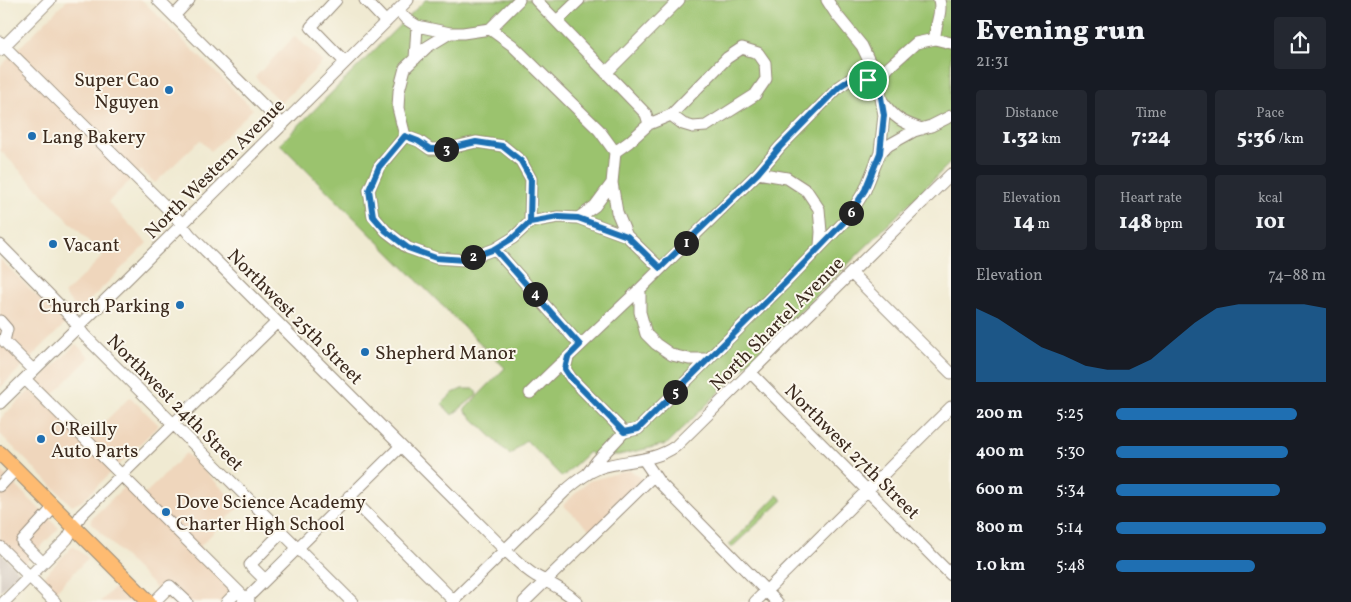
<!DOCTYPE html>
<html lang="en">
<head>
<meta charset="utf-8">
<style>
  :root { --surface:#171b24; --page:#242831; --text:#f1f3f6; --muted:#9ea1a6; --accent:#1f6fb2 }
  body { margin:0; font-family:Vollkorn,serif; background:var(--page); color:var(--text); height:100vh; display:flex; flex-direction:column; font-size:19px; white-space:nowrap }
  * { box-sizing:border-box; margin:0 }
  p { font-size:16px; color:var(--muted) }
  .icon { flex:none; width:28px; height:28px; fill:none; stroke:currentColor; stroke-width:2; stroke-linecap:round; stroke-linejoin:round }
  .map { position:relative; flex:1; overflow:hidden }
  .details { display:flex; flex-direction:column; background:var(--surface); width:400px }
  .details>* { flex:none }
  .pin { position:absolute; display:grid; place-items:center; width:42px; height:42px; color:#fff; margin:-21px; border:2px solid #fff; border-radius:50%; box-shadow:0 1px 5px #0007 }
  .km { position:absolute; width:25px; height:25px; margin:-12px; border-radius:50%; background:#222; color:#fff; font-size:14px; line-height:25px; text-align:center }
  .round { display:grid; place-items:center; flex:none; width:52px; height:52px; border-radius:5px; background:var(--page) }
  .headline { display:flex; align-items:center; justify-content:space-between; height:85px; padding:0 25px }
  h1 { font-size:28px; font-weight:800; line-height:38px }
  .metrics { display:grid; grid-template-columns:repeat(3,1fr); gap:8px; height:85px; padding:5px 25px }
  .metrics div { display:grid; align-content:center; border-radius:5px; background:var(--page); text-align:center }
  .metrics b { font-size:21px; font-weight:800 }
  .metrics small { font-size:14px; font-weight:400 }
  .metrics p { font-size:14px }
  .chart { height:140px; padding:10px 25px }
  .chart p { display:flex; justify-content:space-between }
  .chart svg { width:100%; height:90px; margin-top:5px; fill:var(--accent); opacity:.7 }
  ul { padding:0 25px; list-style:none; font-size:16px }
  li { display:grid; grid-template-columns:80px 60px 1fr; align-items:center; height:38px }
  li i { height:12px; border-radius:6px; background:var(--accent) }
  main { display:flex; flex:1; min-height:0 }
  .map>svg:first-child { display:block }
  .built { fill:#efd6bc }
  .industrial { fill:#cdc2b9 }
  .green { fill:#9bc36e; stroke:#6b7646 }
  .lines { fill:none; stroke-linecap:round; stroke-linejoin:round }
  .minor-casing { stroke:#968a78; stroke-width:13 }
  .major-casing { stroke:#968a78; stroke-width:16 }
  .minor { stroke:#fff; stroke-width:11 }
  .major { stroke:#febb71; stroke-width:14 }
  .route-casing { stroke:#fff; stroke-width:10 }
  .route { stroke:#1f6fb2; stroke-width:6 }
  .poi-dot { fill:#1f6fb2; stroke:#fbf7ec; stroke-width:2 }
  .labels { text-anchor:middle; stroke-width:4; stroke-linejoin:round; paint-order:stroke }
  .poi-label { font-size:19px; fill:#3b2a1e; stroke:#fbf7ec; text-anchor:start }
  .street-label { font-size:19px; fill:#3b2a1e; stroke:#fbf7ec }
</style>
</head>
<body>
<main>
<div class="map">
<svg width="951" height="602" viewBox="0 0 951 602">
  <rect width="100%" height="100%" fill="#fbf7ec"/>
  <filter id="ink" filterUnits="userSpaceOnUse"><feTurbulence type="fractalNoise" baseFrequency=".02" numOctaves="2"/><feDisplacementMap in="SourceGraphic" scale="10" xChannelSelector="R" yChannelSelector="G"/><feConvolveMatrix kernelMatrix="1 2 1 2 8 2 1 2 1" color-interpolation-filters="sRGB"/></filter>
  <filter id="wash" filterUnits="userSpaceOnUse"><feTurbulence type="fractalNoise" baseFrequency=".0096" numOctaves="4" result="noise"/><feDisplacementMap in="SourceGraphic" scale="20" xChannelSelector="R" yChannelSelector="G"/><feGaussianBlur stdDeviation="1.12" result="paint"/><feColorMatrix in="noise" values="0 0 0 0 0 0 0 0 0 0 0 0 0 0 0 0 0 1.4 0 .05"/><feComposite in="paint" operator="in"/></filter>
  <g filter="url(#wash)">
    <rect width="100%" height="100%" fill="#f0ead2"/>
    <path class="built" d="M67,0h75l111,109 -42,42 -11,-11 -45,43 -14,-13 -33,32 39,41 -68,68 -15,-17 39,-38 -103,-106v-83z
      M295,36l28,26 -42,41 -26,-26z
      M0,259l65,65 -65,64z
      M76,344l14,13 -40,41 -14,-14z
      M30,390l59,47 41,-40 29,28 -77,76 -10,5 -72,-72v-15z
      M186,453l54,53 -41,41 38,48 -7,7h-62l-12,-11 1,-2 -66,-66v-4l35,-34 15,13z
      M0,470l59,58 -36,37 -23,-24z
      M630,470l14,10 -53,51 -28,-26 26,-24z
      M73,546l15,12 -35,36 -14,-13z
      M116,586l16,16h-32z"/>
    <path class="industrial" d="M0,552l19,20 -19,19z"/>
    <path class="green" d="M425,0h526v162l-284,282 -48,11h-27l-3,-3 -27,25 -36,-37 -16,15 -46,-45 41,-42 -225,-224z
      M462,389h13l2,6 -25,20 -10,-11 11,-11z
      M777,495l6,5 -52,48 -2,-3z"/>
  </g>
  <g filter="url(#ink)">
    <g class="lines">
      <defs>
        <path id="minor" d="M158,0l125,125
          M336,0l-25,27 34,35
          M365,0l21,22
          M536,0l110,114 3,10 -20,18 -14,10 -3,31 5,29 10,24 33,32
          M939,0c4,13 -5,26 -4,39l16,4
          M398,10l8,9 11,7 -2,33
          M174,16l15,-16
          M557,21l22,-21
          M417,26l33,7
          M490,29l29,-29
          M0,42l175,174 15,19 315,315c10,9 19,19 31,26 15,8 29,14 41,26
          M0,50l50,-50
          M606,73l73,-73
          M883,102c11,16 20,21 39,27
          M649,124l22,-9 56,-57 15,-10 16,5 7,10 1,16 -11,16 -49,31 -13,1 -10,-3 -12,-9
          M405,136l-26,31 -10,23 4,26 13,15 22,17 28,10 29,2 30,-11 18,-11 17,-16 28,-5 20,1 49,18
          M405,136l-7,-28 1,-17 6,-23 22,-21 23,-14h13l27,-4 22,16 87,85 16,22
          M405,136l14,5 11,8h16l30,-7 27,4 18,15 10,18 -1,43
          M880,153l9,-8 25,-14 17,-5 20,-10
          M758,173l22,-26 59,-60 13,-9 26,2 11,-13 27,-24 19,-4
          M578,218l17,-12 17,-23
          M0,245l71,72 13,18 268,267
          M495,249l85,96
          M851,273l100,100
          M640,289v23l6,22 10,10 16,11 17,4h20
          M0,321l7,8 -3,12 29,29
          M751,373l200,202
          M25,379l224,223
          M530,393l29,-28 9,-8
          M0,403l129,-126 279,-277
          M624,432l-53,-54 -6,-9 3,-12 72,-68 118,-116 29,5 20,13 12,18 2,23 -1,14
          M644,460l15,22 118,120
          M588,473l9,-12 27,-29 14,-3 146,-145 63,-65 18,-29 15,-37 4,-38 -6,-35 -16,-34 -26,-32 -9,-14
          M0,486l16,-17
          M349,496l106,106
          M0,547l55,55
          M43,563l-21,-21 32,-35
          M265,580l-15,-15 32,-33
          M4,602l63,-63 14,-24 196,-193
          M154,602l16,-16 17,16
          M227,602l11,-11
          M243,602l158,-156
          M452,602l112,-110c10,-9 22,-19 35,-24 27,-9 53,-5 77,-22l275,-272
          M524,602l130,-127
          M755,602l196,-195"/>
        <path id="major" d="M0,453l149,149"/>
      </defs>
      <use href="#minor" class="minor-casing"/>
      <use href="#major" class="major-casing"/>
      <use href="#minor" class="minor"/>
      <use href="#major" class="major"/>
    </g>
  </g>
  <g class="lines" filter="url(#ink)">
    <defs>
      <path id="route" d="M868,80l-16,-2 -13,9 -59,60 -22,26 -98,95 -33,-32 -49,-18 -20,-1 -28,5 -17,16 -18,11 -30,11 -29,-2 -28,-10 -22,-17 -13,-15 -4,-26 10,-23 26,-31 13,5 12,8h16l30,-7 26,4 19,15 10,18 -1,43 -17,16 -18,11 85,96 -12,12 -3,12 6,9 53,54 14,-3 146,-145 63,-65 18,-29 15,-37 4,-38 -6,-35h-10"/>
    </defs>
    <use href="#route" class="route-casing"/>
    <use href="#route" class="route"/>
  </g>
  <g class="poi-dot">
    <circle cx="169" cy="90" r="5"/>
    <circle cx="32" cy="136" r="5"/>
    <circle cx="53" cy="244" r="5"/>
    <circle cx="180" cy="305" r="5"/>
    <circle cx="365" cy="352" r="5"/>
    <circle cx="41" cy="439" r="5"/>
    <circle cx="166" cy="512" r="5"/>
  </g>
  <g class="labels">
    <g class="poi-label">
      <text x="159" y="86" text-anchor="end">Super Cao<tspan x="159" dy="22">Nguyen</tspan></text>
      <text x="42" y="143">Lang Bakery</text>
      <text x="63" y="251">Vacant</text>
      <text x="170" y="312" text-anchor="end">Church Parking</text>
      <text x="375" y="359">Shepherd Manor</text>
      <text x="51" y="435">O'Reilly<tspan x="51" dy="22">Auto Parts</tspan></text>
      <text x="176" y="508">Dove Science Academy<tspan x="176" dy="22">Charter High School</tspan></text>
    </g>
    <g class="street-label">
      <text transform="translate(214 168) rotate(-45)" y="7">North Western Avenue</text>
      <text transform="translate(296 316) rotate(45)" y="7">Northwest 25th Street</text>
      <text transform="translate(776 323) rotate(-45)" y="7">North Shartel Avenue</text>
      <text transform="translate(176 402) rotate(45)" y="7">Northwest 24th Street</text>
      <text transform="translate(853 451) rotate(45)" y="7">Northwest 27th Street</text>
    </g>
  </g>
</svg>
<div class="pin" style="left:868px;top:80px;background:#1e9e55"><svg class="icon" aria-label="arrive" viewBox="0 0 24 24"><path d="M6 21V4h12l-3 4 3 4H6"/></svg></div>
<b class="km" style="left:686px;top:243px">1</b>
<b class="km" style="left:473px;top:257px">2</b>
<b class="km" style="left:446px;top:149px">3</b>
<b class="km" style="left:535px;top:294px">4</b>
<b class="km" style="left:675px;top:392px">5</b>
<b class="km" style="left:851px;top:213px">6</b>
</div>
<section class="details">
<div class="headline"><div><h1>Evening run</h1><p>21:31</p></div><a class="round"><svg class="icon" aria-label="share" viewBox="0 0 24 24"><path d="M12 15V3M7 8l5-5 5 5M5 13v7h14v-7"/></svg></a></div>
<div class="metrics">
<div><p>Distance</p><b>1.32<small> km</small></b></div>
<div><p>Time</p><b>7:24</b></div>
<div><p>Pace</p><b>5:36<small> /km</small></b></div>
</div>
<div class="metrics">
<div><p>Elevation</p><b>14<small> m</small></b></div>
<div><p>Heart rate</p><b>148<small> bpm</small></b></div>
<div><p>kcal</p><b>101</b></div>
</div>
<div class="chart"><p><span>Elevation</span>74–88 m</p>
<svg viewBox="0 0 160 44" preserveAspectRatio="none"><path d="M0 44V8L10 13L20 20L30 27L40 31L50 36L60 38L70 38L80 33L90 24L100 15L110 8L120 6L130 6L140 6L150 6L160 8V44z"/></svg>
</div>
<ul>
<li><b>200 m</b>5:25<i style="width:86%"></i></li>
<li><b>400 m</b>5:30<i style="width:82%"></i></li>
<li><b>600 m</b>5:34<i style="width:78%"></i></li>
<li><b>800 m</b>5:14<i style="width:100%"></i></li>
<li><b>1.0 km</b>5:48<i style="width:66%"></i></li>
</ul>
</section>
</main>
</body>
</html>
